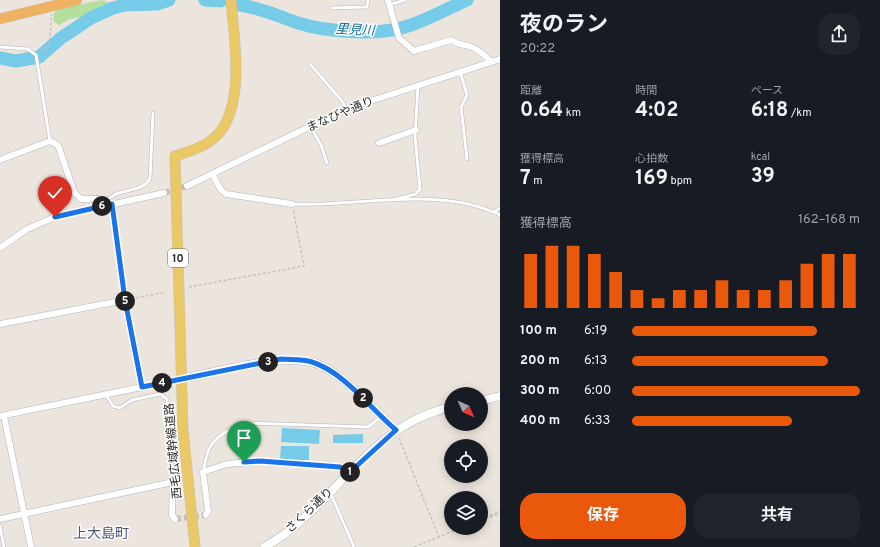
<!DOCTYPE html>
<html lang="ja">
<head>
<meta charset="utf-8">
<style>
  :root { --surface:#171b24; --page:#20242c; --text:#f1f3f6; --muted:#9ea1a6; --accent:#ea580c }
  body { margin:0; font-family:Overpass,"Noto Sans JP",sans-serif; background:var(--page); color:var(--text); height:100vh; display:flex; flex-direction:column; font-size:15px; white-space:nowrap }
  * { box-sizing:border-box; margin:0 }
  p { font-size:13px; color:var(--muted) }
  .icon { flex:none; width:22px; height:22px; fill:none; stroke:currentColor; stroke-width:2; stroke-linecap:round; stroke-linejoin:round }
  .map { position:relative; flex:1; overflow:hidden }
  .details { display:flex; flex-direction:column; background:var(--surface); width:380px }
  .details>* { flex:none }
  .needle { width:26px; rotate:135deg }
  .fabs { position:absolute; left:444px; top:387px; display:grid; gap:8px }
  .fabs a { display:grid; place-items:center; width:44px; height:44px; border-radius:50%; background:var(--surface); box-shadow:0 2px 10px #0003; font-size:20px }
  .pin { position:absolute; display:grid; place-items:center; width:34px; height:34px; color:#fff; margin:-41px -17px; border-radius:50% 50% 50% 0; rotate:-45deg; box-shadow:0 0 4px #0007 }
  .pin .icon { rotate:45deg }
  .km { position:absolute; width:20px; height:20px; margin:-10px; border-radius:50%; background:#222; color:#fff; font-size:11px; line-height:20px; text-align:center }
  .round { display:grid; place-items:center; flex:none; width:42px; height:42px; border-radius:16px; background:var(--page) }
  .head { display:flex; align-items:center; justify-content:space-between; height:68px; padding:0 20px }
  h1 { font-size:22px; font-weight:700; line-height:30px }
  .figures { display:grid; grid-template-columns:repeat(3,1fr); gap:6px; height:68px; padding:4px 20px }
  .figures div { display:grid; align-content:center }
  .figures b { font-size:20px; font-weight:700 }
  .figures small { font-size:11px; font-weight:400 }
  .figures p { font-size:11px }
  .chart { height:112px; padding:8px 20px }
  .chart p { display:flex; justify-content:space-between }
  .chart svg { width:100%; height:72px; margin-top:4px; stroke:var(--accent); stroke-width:6 }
  .button { display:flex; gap:8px; margin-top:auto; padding:8px 20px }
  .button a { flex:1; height:46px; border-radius:16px; background:var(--accent); color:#fff; font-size:16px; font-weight:700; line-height:46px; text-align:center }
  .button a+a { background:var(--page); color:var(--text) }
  ul { padding:0 20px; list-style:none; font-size:13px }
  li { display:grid; grid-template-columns:64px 48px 1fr; align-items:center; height:30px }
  li i { height:10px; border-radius:5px; background:var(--accent) }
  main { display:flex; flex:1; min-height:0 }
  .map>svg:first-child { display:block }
  .green { fill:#b4df9c }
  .water { fill:#76cce8 }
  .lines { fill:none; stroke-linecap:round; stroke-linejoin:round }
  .river { stroke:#76cce8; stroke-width:13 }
  .minor-tunnel { stroke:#c5c0b9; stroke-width:6; stroke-dasharray:6 3; stroke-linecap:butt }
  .service-casing { stroke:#b0b4bd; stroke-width:4 }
  .minor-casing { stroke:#b0b4bd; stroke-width:7 }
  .tertiary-casing { stroke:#b0b4bd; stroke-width:9 }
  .primary-casing { stroke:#c3c3c3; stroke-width:11 }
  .trunk-casing { stroke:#c3c3c3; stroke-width:11 }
  .path { stroke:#c3c3c3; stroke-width:1.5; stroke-dasharray:3 2; stroke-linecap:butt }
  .service { stroke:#fff; stroke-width:3 }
  .minor { stroke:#fff; stroke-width:6 }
  .tertiary { stroke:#fff; stroke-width:8 }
  .primary { stroke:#e9c865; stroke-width:10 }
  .trunk { stroke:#efb262; stroke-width:10 }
  .route-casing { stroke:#fff; stroke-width:8 }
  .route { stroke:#1a73e8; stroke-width:5 }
  .labels { text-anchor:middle; stroke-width:3; stroke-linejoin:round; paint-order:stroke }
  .shield { fill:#fff; stroke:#6a6a6a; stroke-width:1 }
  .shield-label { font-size:11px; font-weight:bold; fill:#2a2a2a }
  .street-label { font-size:12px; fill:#2a2a2a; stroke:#fff }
  .water-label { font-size:13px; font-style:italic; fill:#146b94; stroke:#fff }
  .quarter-label { font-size:14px; fill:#4d5679; stroke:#fff }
</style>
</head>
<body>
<main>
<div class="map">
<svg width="500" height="547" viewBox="0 0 500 547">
  <rect width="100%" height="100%" fill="#ece5dd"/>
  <path class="green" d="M102,0l7,3v4l-15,8 -24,4 -11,6 -5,-3v-9l7,-5z"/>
  <path class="water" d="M282,428l38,2 -1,14 -38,-2z
    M363,434v9h-30v-8z
    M281,446h28v14h-29z"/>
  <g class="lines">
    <path class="river" d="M205,0l16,1
      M240,5c21,3 38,11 58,18 29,9 78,13 107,4 21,-6 41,-18 62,-27
      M0,58l16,3 23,-4 22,-19 30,-20 22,-10 12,-3 32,-1 12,-4"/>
    <path class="minor-tunnel" d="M164,193l23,-7
      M175,519l31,-4"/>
    <defs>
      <path id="service" d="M389,5l16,-5
        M332,8l35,-1 1,-7
        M0,47l28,2 8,6 14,86
        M310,64l32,37 4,8
        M460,71l7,24 -6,12 6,52
        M310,126l11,19 6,18
        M396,199l20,-5 4,-5 -5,-52 3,-51
        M105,201c4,-3 8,-5 11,-7 12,-5 28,-3 34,-16l3,-65
        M292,204c66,3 147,-19 208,11
        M494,212l6,-4
        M106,395l7,11 7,2 12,-8 28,-6 7,5 6,83
        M203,472c2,-7 3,-18 7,-25 7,-11 24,-22 37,-24l121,4 13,-10
        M331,494l23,53
        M0,526l4,21"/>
      <path id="minor" d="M388,0l11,38 15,13 37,-11c7,5 10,4 18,6 8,3 16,9 21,15
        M379,143l37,-13
        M0,160l50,-19 8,4 16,47 7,7h18l13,5 13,96 17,87
        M212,174l9,16 5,4 66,10
        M187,186l159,-77 154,-50
        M0,248l27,-19 28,-12 109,-24
        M0,324l125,-24
        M0,416l181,-37
        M4,416l27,131
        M206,515l2,-4 -5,-39 24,-8 33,-3 80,6 9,6
        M0,519l173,-37 -1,33 3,4"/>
      <path id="tertiary" d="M181,379c36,-7 109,-29 141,-13 29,15 50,43 74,64
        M481,401l19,-5
        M264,547c70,-38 103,-122 187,-140"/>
      <path id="primary" d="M195,547l-12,-117 -8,-274c16,-5 35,-11 45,-24 25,-32 14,-94 11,-132"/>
      <path id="trunk" d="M0,19l77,-19"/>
    </defs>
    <use href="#service" class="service-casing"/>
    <use href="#minor" class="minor-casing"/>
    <use href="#tertiary" class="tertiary-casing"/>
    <use href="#primary" class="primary-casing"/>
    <use href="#trunk" class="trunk-casing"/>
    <path class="path" d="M41,52l8,-7 3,-31
      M189,287l115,-21 -11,-57
      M131,299l35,-7
      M399,438l40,99
      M490,517l10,-3
      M481,520l19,-9
      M414,547l47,-19"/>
    <use href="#service" class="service"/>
    <use href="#minor" class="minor"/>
    <use href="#tertiary" class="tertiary"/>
    <use href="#primary" class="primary"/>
    <use href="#trunk" class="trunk"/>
  </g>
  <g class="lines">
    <defs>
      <path id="route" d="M55,217l57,-13 13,96 17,87 139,-28c10,1 21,0 31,3 32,10 59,47 84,68l-47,43 -9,-6 -80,-6 -16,1"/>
    </defs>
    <use href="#route" class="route-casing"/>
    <use href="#route" class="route"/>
  </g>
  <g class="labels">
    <rect class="shield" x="168" y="249" width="20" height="18" rx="3"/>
    <g class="shield-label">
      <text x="178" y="262">10</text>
    </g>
    <g class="street-label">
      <text transform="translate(340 114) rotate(-23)" y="4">まなびや通り</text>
      <text transform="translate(173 451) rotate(-95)" y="4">西毛広域幹線道路</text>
      <text transform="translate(309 510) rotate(-43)" y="4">さくら通り</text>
    </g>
    <g class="water-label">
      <text transform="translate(355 29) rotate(3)" y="5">里見川</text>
    </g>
    <g class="quarter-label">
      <text x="101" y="538">上大島町</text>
    </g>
  </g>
</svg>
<div class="fabs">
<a><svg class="needle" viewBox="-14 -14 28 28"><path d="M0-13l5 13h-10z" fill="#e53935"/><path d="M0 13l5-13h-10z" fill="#9ea1a6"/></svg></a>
<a><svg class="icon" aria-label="locate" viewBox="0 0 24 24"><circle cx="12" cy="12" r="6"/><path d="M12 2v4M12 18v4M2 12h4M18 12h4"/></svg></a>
<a><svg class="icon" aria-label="layers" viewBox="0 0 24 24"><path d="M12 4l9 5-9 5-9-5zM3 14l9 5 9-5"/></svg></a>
</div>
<div class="pin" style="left:244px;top:462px;background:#1e9e55"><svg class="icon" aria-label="arrive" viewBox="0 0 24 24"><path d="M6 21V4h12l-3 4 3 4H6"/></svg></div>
<div class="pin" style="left:55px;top:217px;background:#d93025"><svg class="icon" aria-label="check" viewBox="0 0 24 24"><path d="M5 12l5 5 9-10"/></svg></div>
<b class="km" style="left:350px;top:472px">1</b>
<b class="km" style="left:363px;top:398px">2</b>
<b class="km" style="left:268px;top:362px">3</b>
<b class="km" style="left:162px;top:383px">4</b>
<b class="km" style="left:125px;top:301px">5</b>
<b class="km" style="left:102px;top:206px">6</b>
</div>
<section class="details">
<div class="head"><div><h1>夜のラン</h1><p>20:22</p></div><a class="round"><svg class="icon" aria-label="share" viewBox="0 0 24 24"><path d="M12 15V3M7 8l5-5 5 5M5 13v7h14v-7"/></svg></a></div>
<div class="figures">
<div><p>距離</p><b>0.64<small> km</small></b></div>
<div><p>時間</p><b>4:02</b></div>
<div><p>ペース</p><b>6:18<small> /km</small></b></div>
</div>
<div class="figures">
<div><p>獲得標高</p><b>7<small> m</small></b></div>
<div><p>心拍数</p><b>169<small> bpm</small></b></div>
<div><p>kcal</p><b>39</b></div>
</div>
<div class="chart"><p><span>獲得標高</span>162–168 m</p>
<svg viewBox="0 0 160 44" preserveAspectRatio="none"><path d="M5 44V11M15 44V6M25 44V6M35 44V11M45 44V22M55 44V33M65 44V38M75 44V33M85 44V33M95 44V27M105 44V33M115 44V33M125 44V27M135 44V17M145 44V11M155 44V11"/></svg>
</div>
<ul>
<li><b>100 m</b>6:19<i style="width:81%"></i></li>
<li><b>200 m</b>6:13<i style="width:86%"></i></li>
<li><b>300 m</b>6:00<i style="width:100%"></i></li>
<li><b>400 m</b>6:33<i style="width:70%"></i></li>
</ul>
<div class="button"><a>保存</a><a>共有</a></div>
</section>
</main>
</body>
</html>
